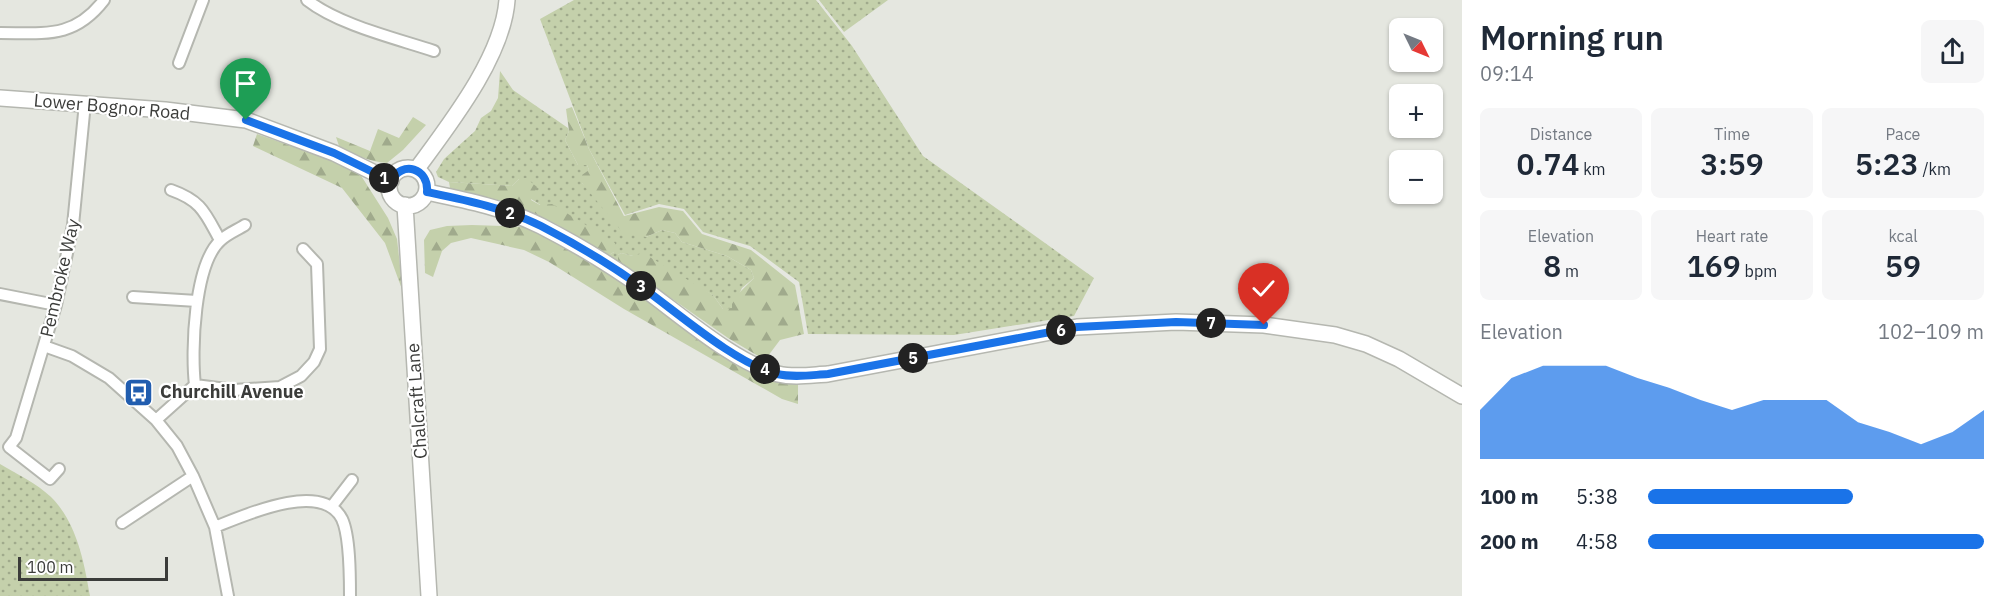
<!DOCTYPE html>
<html lang="en">
<head>
<meta charset="utf-8">
<style>
  :root { --surface:#fff; --page:#f6f6f7; --text:#1f2937; --muted:#747a83; --accent:#1a73e8 }
  body { margin:0; font-family:"IBM Plex Sans",sans-serif; background:var(--page); color:var(--text); height:100vh; display:flex; flex-direction:column; font-size:22px; white-space:nowrap }
  * { box-sizing:border-box; margin:0 }
  p { font-size:20px; color:var(--muted) }
  .icon { flex:none; width:33px; height:33px; fill:none; stroke:currentColor; stroke-width:2; stroke-linecap:round; stroke-linejoin:round }
  .map { position:relative; flex:1; overflow:hidden }
  .drawer { display:flex; flex-direction:column; background:var(--surface); width:540px }
  .drawer>* { flex:none }
  .needle { width:39px; rotate:133deg }
  .controls { position:absolute; left:1389px; top:18px; display:grid; gap:12px }
  .controls a { display:grid; place-items:center; width:54px; height:54px; border-radius:9px; background:var(--surface); box-shadow:0 2px 4px #0004; font-size:30px }
  .scale { position:absolute; left:18px; bottom:15px; width:150px; box-sizing:border-box; padding-left:6px; border:3px solid #3b3c3a; border-top:0; font-size:16px; line-height:21px; white-space:nowrap; color:#3b3c3a; -webkit-text-stroke:4px #fff; paint-order:stroke }
  .pin { position:absolute; display:grid; place-items:center; width:51px; height:51px; color:#fff; margin:-62px -26px; border-radius:50% 50% 50% 0; rotate:-45deg; box-shadow:0 0 6px #0007 }
  .pin .icon { rotate:45deg }
  .km { position:absolute; width:30px; height:30px; margin:-15px; border-radius:50%; background:#222; color:#fff; font-size:16px; line-height:30px; text-align:center }
  .round { display:grid; place-items:center; flex:none; width:63px; height:63px; border-radius:9px; background:var(--page) }
  .headline { display:flex; align-items:center; justify-content:space-between; height:102px; padding:0 18px }
  h1 { font-size:33px; font-weight:600; line-height:45px }
  .stats { display:grid; grid-template-columns:repeat(3,1fr); gap:9px; height:102px; padding:6px 18px }
  .stats div { display:grid; align-content:center; border-radius:9px; background:var(--page); text-align:center }
  .stats b { font-size:30px; font-weight:600 }
  .stats small { font-size:16px; font-weight:400 }
  .stats p { font-size:16px }
  .chart { height:168px; padding:12px 18px }
  .chart p { display:flex; justify-content:space-between }
  .chart svg { width:100%; height:108px; margin-top:6px; fill:var(--accent); opacity:.7 }
  ul { padding:0 18px; list-style:none; font-size:20px }
  li { display:grid; grid-template-columns:96px 72px 1fr; align-items:center; height:45px }
  li i { height:15px; border-radius:8px; background:var(--accent) }
  main { display:flex; flex:1; min-height:0 }
  .map>svg:first-child { display:block }
  .grass { fill:url(#grass-dots) }
  .forest { fill:url(#forest-firs) }
  .lines { fill:none; stroke-linecap:round; stroke-linejoin:round }
  .street-casing { stroke:#b5b7b0; stroke-width:14 }
  .secondary-casing { stroke:#b5b7b0; stroke-width:18 }
  .street { stroke:#fff; stroke-width:10 }
  .secondary { stroke:#fff; stroke-width:15 }
  .route-casing { stroke:#fff; stroke-width:12 }
  .route { stroke:#1a73e8; stroke-width:8 }
  .labels { text-anchor:middle; stroke-width:4.5; stroke-linejoin:round; paint-order:stroke }
  .street-label { font-size:18px; fill:#3b3c3a; stroke:#fff }
  .poi-label { font-size:18px; font-weight:bold; fill:#3b3c3a; stroke:#fff; text-anchor:start }
</style>
</head>
<body>
<main>
<div class="map">
<svg width="1462" height="596" viewBox="0 0 1462 596">
  <defs>
    <pattern id="grass-dots" width="8" height="8" patternUnits="userSpaceOnUse" patternTransform="scale(1.5)"><rect width="8" height="8" fill="#c4d0ab"/><path d="M2 2h.1M6 6h.1" fill="none" stroke="#a0aa8c" stroke-width="1.8" stroke-linecap="round"/></pattern>
    <pattern id="forest-firs" width="22" height="20" patternUnits="userSpaceOnUse" patternTransform="scale(1.5)"><rect width="22" height="20" fill="#c4d0ab"/><path d="M5 1l3.5 6h-7zM16 11l3.5 6h-7z" fill="#a0aa8c"/></pattern>
  </defs>
  <rect width="100%" height="100%" fill="#e5e7e0"/>
  <path class="grass" d="M574,0h242l36,46 71,110 171,122 -20,38 -120,19 -146,-1 -9,-52 -49,-36 -47,-14 -19,-23 -25,-5 -34,11 -36,-66 -49,-130z
    M819,0h69l-44,32z
    M500,71l13,19 55,38 1,3 -4,9 13,25h9l2,5 -7,13 64,54 16,-7 13,3 7,9 45,14 24,14 3,8 -12,10 -10,21h-9l-10,-14 -80,-39 -12,-3 -3,2v6l-9,-6 5,-3 -83,-53 -12,-20 -7,7 -63,-4 -11,-5 -2,-5 8,-13 31,-28 6,-13 10,-7 7,-13z
    M0,464c17,10 36,19 51,33 26,26 33,65 39,99h-90z"/>
  <path class="forest" d="M572,107l17,42 35,67 35,-9 24,4 19,23 49,16 44,35 9,49 -24,6 -15,20 -37,-22 -110,-77v-6l3,-2 12,3 10,-3 70,42 10,14 9,-1v-8l22,-22 -3,-8 -24,-14 -45,-14 -7,-9 -13,-3 -16,7 -23,-4 -41,-50v-8l7,-5 -2,-5h-9l-13,-25 4,-9 -3,-22z
    M413,117l13,8 -23,25 -16,13c-18,-1 -33,-9 -48,-17l-3,-9 34,14 8,-22 21,9z
    M257,134l74,26 29,14 28,44 9,21 6,53 -18,-49 -43,-55 -89,-42z
    M526,178l11,9 -6,13 9,5 12,-1 63,39 -1,9 -5,3 -51,-30 -23,-11 -26,-11 -59,-15 -1,-6 63,4 7,-7z
    M472,225l58,2 26,14 224,140 18,3v20l-16,-5 -158,-90 -75,-47 -25,-12 -53,-12 -20,5 -9,8 -9,26 -8,-4 -1,-33 6,-10 17,-4z"/>
  <g class="lines">
    <defs>
      <path id="street" d="M307,0c32,25 88,38 127,51
        M0,33c45,0 74,6 104,-33
        M179,63l24,-63
        M171,190c31,11 34,23 49,50
        M0,294l56,11
        M133,297l64,4
        M44,346l28,10 37,22 47,42 21,26 16,30 22,51 13,69
        M195,385l39,5 46,-3 21,-11 13,-14 6,-13 -3,-85 -14,-15
        M195,385c-4,-34 -1,-122 26,-145 6,-6 16,-10 24,-15
        M156,420l39,-35
        M9,447l7,-9 40,-133 17,-80 12,-122
        M9,447l41,32 9,-10
        M332,506l20,-26
        M122,523l71,-47
        M215,527c30,-12 107,-47 127,-8 8,17 8,57 8,77"/>
      <path id="secondary" d="M0,98l165,12 81,10 88,33 57,28
        M389 187a19 19 0 1 1 38 0a19 19 0 1 1-38 0Z
        M416,170c33,-45 87,-113 91,-170
        M427,192c38,8 78,16 114,34 35,18 70,39 102,62 35,25 93,76 135,86 16,4 33,1 50,0l249,-47 99,-5 88,3 71,10 31,9 33,15 63,37
        M405,205l24,391"/>
    </defs>
    <use href="#street" class="street-casing"/>
    <use href="#secondary" class="secondary-casing"/>
    <use href="#street" class="street"/>
    <use href="#secondary" class="secondary"/>
  </g>
  <g class="lines">
    <defs>
      <path id="route" d="M246,120l88,33 57,28c11,-21 38,-13 36,11 38,8 78,16 114,34 35,18 70,39 102,62 35,25 93,76 134,86 17,4 34,1 51,0l249,-47 99,-5 88,3"/>
    </defs>
    <use href="#route" class="route-casing"/>
    <use href="#route" class="route"/>
  </g>
  <defs>
    <symbol id="bus-square" viewBox="-11 -11 22 22"><rect x="-9" y="-9" width="18" height="18" rx="4" fill="#215daf" stroke="#fff"/><path d="M-5-6H5V4H4V6H2V4H-2V6H-4V4H-5ZM-3.5-4V0h7V-4ZM-3.5 1.2v1.5H-2V1.2ZM2 1.2v1.5H3.5V1.2Z" fill="#fff"/></symbol>
  </defs>
  <g fill-rule="evenodd">
    <use href="#bus-square" x="122" y="376" width="33" height="33"/>
  </g>
  <g class="labels">
    <g class="street-label">
      <text transform="translate(112 107) rotate(5)" y="6">Lower Bognor Road</text>
      <text transform="translate(60 278) rotate(-77)" y="6">Pembroke Way</text>
      <text transform="translate(417 401) rotate(-94)" y="6">Chalcraft Lane</text>
    </g>
    <g class="poi-label">
      <text x="160" y="398">Churchill Avenue</text>
    </g>
  </g>
</svg>
<div class="controls">
<a><svg class="needle" viewBox="-14 -14 28 28"><path d="M0-13l5 13h-10z" fill="#e53935"/><path d="M0 13l5-13h-10z" fill="#747a83"/></svg></a>
<a>+</a>
<a>−</a>
</div>
<div class="scale">100 m</div>
<div class="pin" style="left:246px;top:120px;background:#1e9e55"><svg class="icon" aria-label="arrive" viewBox="0 0 24 24"><path d="M6 21V4h12l-3 4 3 4H6"/></svg></div>
<div class="pin" style="left:1264px;top:325px;background:#d93025"><svg class="icon" aria-label="check" viewBox="0 0 24 24"><path d="M5 12l5 5 9-10"/></svg></div>
<b class="km" style="left:384px;top:178px">1</b>
<b class="km" style="left:510px;top:213px">2</b>
<b class="km" style="left:641px;top:286px">3</b>
<b class="km" style="left:765px;top:369px">4</b>
<b class="km" style="left:913px;top:358px">5</b>
<b class="km" style="left:1061px;top:330px">6</b>
<b class="km" style="left:1211px;top:323px">7</b>
</div>
<section class="drawer">
<div class="headline"><div><h1>Morning run</h1><p>09:14</p></div><a class="round"><svg class="icon" aria-label="share" viewBox="0 0 24 24"><path d="M12 15V3M7 8l5-5 5 5M5 13v7h14v-7"/></svg></a></div>
<div class="stats">
<div><p>Distance</p><b>0.74<small> km</small></b></div>
<div><p>Time</p><b>3:59</b></div>
<div><p>Pace</p><b>5:23<small> /km</small></b></div>
</div>
<div class="stats">
<div><p>Elevation</p><b>8<small> m</small></b></div>
<div><p>Heart rate</p><b>169<small> bpm</small></b></div>
<div><p>kcal</p><b>59</b></div>
</div>
<div class="chart"><p><span>Elevation</span>102–109 m</p>
<svg viewBox="0 0 160 44" preserveAspectRatio="none"><path d="M0 44V24L10 11L20 6L30 6L40 6L50 11L60 15L70 20L80 24L90 20L100 20L110 20L120 29L130 33L140 38L150 33L160 24V44z"/></svg>
</div>
<ul>
<li><b>100 m</b>5:38<i style="width:61%"></i></li>
<li><b>200 m</b>4:58<i style="width:100%"></i></li>
</ul>
</section>
</main>
</body>
</html>
